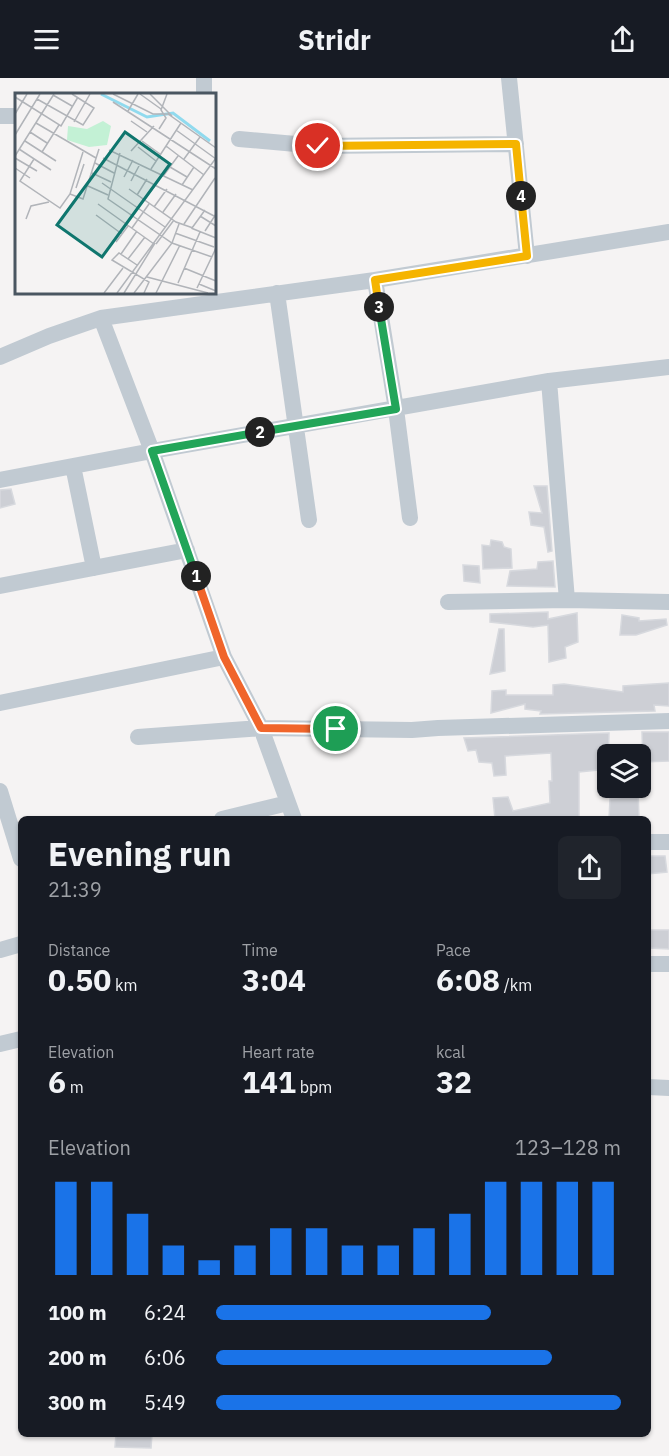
<!DOCTYPE html>
<html lang="en">
<head>
<meta charset="utf-8">
<style>
  :root { --surface:#171b24; --page:#20242c; --text:#f1f3f6; --muted:#9ea1a6; --accent:#1a73e8 }
  body { margin:0; font-family:"IBM Plex Sans",sans-serif; background:var(--page); color:var(--text); height:100vh; display:flex; flex-direction:column; font-size:22px; white-space:nowrap }
  * { box-sizing:border-box; margin:0 }
  p { font-size:20px; color:var(--muted) }
  .icon { flex:none; width:33px; height:33px; fill:none; stroke:currentColor; stroke-width:2; stroke-linecap:round; stroke-linejoin:round }
  .map { position:relative; flex:1; overflow:hidden }
  .panel { position:absolute; left:18px; top:738px; width:633px; height:621px; display:flex; flex-direction:column; background:var(--surface); border-radius:9px; box-shadow:0 2px 4px #0004 }
  .panel>* { flex:none }
  .controls { position:absolute; left:597px; top:666px; display:grid; gap:12px }
  .controls a { display:grid; place-items:center; width:54px; height:54px; border-radius:9px; background:var(--surface); box-shadow:0 2px 4px #0004; font-size:30px }
  .pin { position:absolute; display:grid; place-items:center; width:51px; height:51px; color:#fff; margin:-26px; border:3px solid #fff; border-radius:50%; box-shadow:0 2px 6px #0007 }
  .km { position:absolute; width:30px; height:30px; margin:-15px; border-radius:50%; background:#222; color:#fff; font-size:16px; line-height:30px; text-align:center }
  .round { display:grid; place-items:center; flex:none; width:63px; height:63px; border-radius:9px; background:var(--page) }
  .head { display:flex; align-items:center; justify-content:space-between; height:102px; padding:0 30px }
  h1 { font-size:33px; font-weight:700; line-height:45px }
  .stats { display:grid; grid-template-columns:repeat(3,1fr); gap:9px; height:102px; padding:6px 30px }
  .stats div { display:grid; align-content:center }
  .stats b { font-size:30px; font-weight:700 }
  .stats small { font-size:16px; font-weight:400 }
  .stats p { font-size:16px }
  .chart { height:168px; padding:12px 30px }
  .chart p { display:flex; justify-content:space-between }
  .chart svg { width:100%; height:108px; margin-top:6px; stroke:var(--accent); stroke-width:6 }
  ul { padding:0 30px; list-style:none; font-size:20px }
  li { display:grid; grid-template-columns:96px 72px 1fr; align-items:center; height:45px }
  li i { height:15px; border-radius:8px; background:var(--accent) }
  header { display:flex; justify-content:space-between; align-items:center; height:78px; padding:0 30px; background:var(--surface); font-size:27px; font-weight:700 }
  .map>svg:first-child { display:block }
  .building { fill:#cdcfd5; stroke:#d7d9de; stroke-width:1.5 }
  .lines { fill:none; stroke-linecap:round; stroke-linejoin:round }
  .minor { stroke:#c1cad2; stroke-width:16 }
  .split-1-casing { stroke:#fff; stroke-width:12 }
  .split-2-casing { stroke:#fff; stroke-width:12 }
  .split-3-casing { stroke:#fff; stroke-width:12 }
  .split-4-casing { stroke:#fff; stroke-width:12 }
  .split-5-casing { stroke:#fff; stroke-width:12 }
  .split-1 { stroke:#f0652b; stroke-width:8 }
  .split-2 { stroke:#22a559; stroke-width:8 }
  .split-3 { stroke:#22a559; stroke-width:8 }
  .split-4 { stroke:#f5b400; stroke-width:8 }
  .split-5 { stroke:#f5b400; stroke-width:8 }
  .inset-river { fill:none; stroke:#90daee; stroke-width:3 }
  .inset-road { fill:none; stroke:#b1b4b9; stroke-width:1.5 }
  .view { fill:#0f766e; fill-opacity:0.15; stroke:#0f766e; stroke-width:3 }
  .inset-edge { fill:none; stroke:#4a5661; stroke-width:3 }
</style>
</head>
<body>
<header><svg class="icon" aria-label="menu" viewBox="0 0 24 24"><path d="M4 6h16M4 12h16M4 18h16"/></svg>Stridr<svg class="icon" aria-label="share" viewBox="0 0 24 24"><path d="M12 15V3M7 8l5-5 5 5M5 13v7h14v-7"/></svg></header>
<div class="map">
<svg width="669" height="1378" viewBox="0 0 669 1378">
  <rect width="100%" height="100%" fill="#f5f3f3"/>
  <path class="building" d="M534,408h13l5,65 -4,1 -4,-25 -13,-2 -2,-13 13,1z
    M11,411l4,15 -15,4v-18z
    M491,462l11,2 2,5 7,2 1,19 -29,1 -1,-24 8,1z
    M553,483l2,26 -48,-1 3,-15 27,-2 1,-7z
    M463,487l16,1 1,17 -16,-2z
    M548,534v7l29,-6 1,29 -13,5 1,11 -17,4 -1,-37 -15,2 -43,-5v-8z
    M622,537l17,3v3l27,-2 1,6 -31,10h-16z
    M499,551h5l1,42 -15,3z
    M669,605v23l-15,-1 1,6 -115,3 1,-3 -16,-2v-5l-34,9 1,-22 14,-1v5h47v-10l11,-1 59,8v-6z
    M642,654h27v29l-26,1z
    M609,655l-1,36 -29,3v47h-84l-2,-21 15,-1 5,14 37,-8 -1,-22h3l-1,-28 -46,3 1,19 -12,1 -2,-13 -13,-1 -3,-12 -8,1 -4,-13z
    M625,710h13l1,31h-30l1,-20 13,-2z
    M648,778h17l2,16 -19,2z
    M648,852h21v19l-21,-1z
    M116,1356h36l-1,14 -36,-1z"/>
  <g class="lines">
    <path class="minor" d="M204,0v16
      M509,0l18,178
      M1,38h15
      M239,61l79,7 198,-2
      M375,202l21,129 14,109
      M277,215l32,227
      M101,240l51,133 72,206 37,71 33,91
      M0,279l49,-21 52,-18 274,-38 294,-48
      M549,303l18,219
      M73,388l21,102
      M0,402l152,-29 397,-70 120,-14
      M0,508l187,-36
      M448,524l119,-2 102,2
      M0,625l224,-46
      M138,659l123,-9 151,2 26,-2 231,-7
      M0,713l21,68
      M222,741l66,-16
      M648,764h21
      M0,872l21,-6
      M648,886h21
      M0,966l21,-5
      M648,1009l21,1"/>
  </g>
  <g class="lines">
    <defs>
      <path id="split-1" d="M196,498l28,81 37,71 75,1"/>
      <path id="split-2" d="M196,498l-44,-125 108,-19"/>
      <path id="split-3" d="M260,354l136,-23 -17,-102"/>
      <path id="split-4" d="M379,229l-4,-27 152,-24 -6,-60"/>
      <path id="split-5" d="M318,68l198,-2 5,52"/>
    </defs>
    <use href="#split-1" class="split-1-casing"/>
    <use href="#split-2" class="split-2-casing"/>
    <use href="#split-3" class="split-3-casing"/>
    <use href="#split-4" class="split-4-casing"/>
    <use href="#split-5" class="split-5-casing"/>
    <use href="#split-1" class="split-1"/>
    <use href="#split-2" class="split-2"/>
    <use href="#split-3" class="split-3"/>
    <use href="#split-4" class="split-4"/>
    <use href="#split-5" class="split-5"/>
  </g>
  <g transform="translate(15 15)">
    <rect width="201" height="201" fill="#f5f3f3"/>
    <path d="M88,28l8,5 -4,19 -18,2 -22,-7 1,-14 19,3z" fill="#c3f1d5"/>
    <path class="inset-river" d="M86,1l46,23 26,-4 37,28"/>
    <path class="inset-road" d="M98,1l40,20h15l48,34M125,1l21,15M135,1l22,22M38,2l19,11M0,4l46,29 17,-29M22,6l46,26 11,-17 -22,-14M98,9l103,67M113,18l10,-17M0,21l12,-20M116,28l16,11M59,29l16,-28M21,30l60,35M144,36l7,-11 -5,-8 6,-16M161,37l40,29M15,39l17,11M0,42l25,-41M10,48l31,20M127,48l18,13M151,53l38,29M123,54l18,14M4,56l32,21M94,57l84,40M116,58l23,-25M27,59l17,-27M105,60l-12,46 64,44 40,14M0,63l39,-62M0,65l22,13M88,65l113,59M19,66l-14,22 40,27 10,-14 13,-42M169,66l16,-22M80,70l19,10M155,74l17,10M0,75l15,10M136,76l30,-46M77,80l19,9M149,82l14,-19M109,84l9,-17M116,88l9,-17M87,90l63,44M167,92l12,-18M73,93l20,9M61,95l8,-24M114,96l47,33 17,6M55,101l13,5 16,-50M122,102l10,-16M129,107l12,-16M83,111l56,40M139,114l13,-18M148,119l13,-18M81,122l26,19M185,123l16,10M11,126l5,-13 18,-4M169,131l31,-46M117,135l17,-24M176,135l25,10M177,135l13,-18M190,138l11,-17M160,140l39,14M101,149l12,-16M141,151l18,-24M106,161l16,-23M113,166l17,-22M122,172l-18,-12 -7,7 37,22 -5,11M169,175l32,13M132,184l61,16M163,190l22,-51M184,191l17,7M182,195l19,-40M89,200l19,-25M102,200l99,-135M109,200l31,-50M119,200l38,-50 7,-19M141,200l24,-48"/>
    <path class="view" d="M110,39l45,32 -68,93 -45,-32z"/>
    <rect width="201" height="201" class="inset-edge"/>
  </g>
</svg>
<div class="controls">
<a><svg class="icon" aria-label="layers" viewBox="0 0 24 24"><path d="M12 4l9 5-9 5-9-5zM3 14l9 5 9-5"/></svg></a>
</div>
<div class="pin" style="left:336px;top:651px;background:#1e9e55"><svg class="icon" aria-label="arrive" viewBox="0 0 24 24"><path d="M6 21V4h12l-3 4 3 4H6"/></svg></div>
<div class="pin" style="left:318px;top:68px;background:#d93025"><svg class="icon" aria-label="check" viewBox="0 0 24 24"><path d="M5 12l5 5 9-10"/></svg></div>
<b class="km" style="left:196px;top:498px">1</b>
<b class="km" style="left:260px;top:354px">2</b>
<b class="km" style="left:379px;top:229px">3</b>
<b class="km" style="left:521px;top:118px">4</b>
<section class="panel">
<div class="head"><div><h1>Evening run</h1><p>21:39</p></div><a class="round"><svg class="icon" aria-label="share" viewBox="0 0 24 24"><path d="M12 15V3M7 8l5-5 5 5M5 13v7h14v-7"/></svg></a></div>
<div class="stats">
<div><p>Distance</p><b>0.50<small> km</small></b></div>
<div><p>Time</p><b>3:04</b></div>
<div><p>Pace</p><b>6:08<small> /km</small></b></div>
</div>
<div class="stats">
<div><p>Elevation</p><b>6<small> m</small></b></div>
<div><p>Heart rate</p><b>141<small> bpm</small></b></div>
<div><p>kcal</p><b>32</b></div>
</div>
<div class="chart"><p><span>Elevation</span>123–128 m</p>
<svg viewBox="0 0 160 44" preserveAspectRatio="none"><path d="M5 44V6M15 44V6M25 44V19M35 44V32M45 44V38M55 44V32M65 44V25M75 44V25M85 44V32M95 44V32M105 44V25M115 44V19M125 44V6M135 44V6M145 44V6M155 44V6"/></svg>
</div>
<ul>
<li><b>100 m</b>6:24<i style="width:68%"></i></li>
<li><b>200 m</b>6:06<i style="width:83%"></i></li>
<li><b>300 m</b>5:49<i style="width:100%"></i></li>
</ul>
</section>
</div>
</body>
</html>
